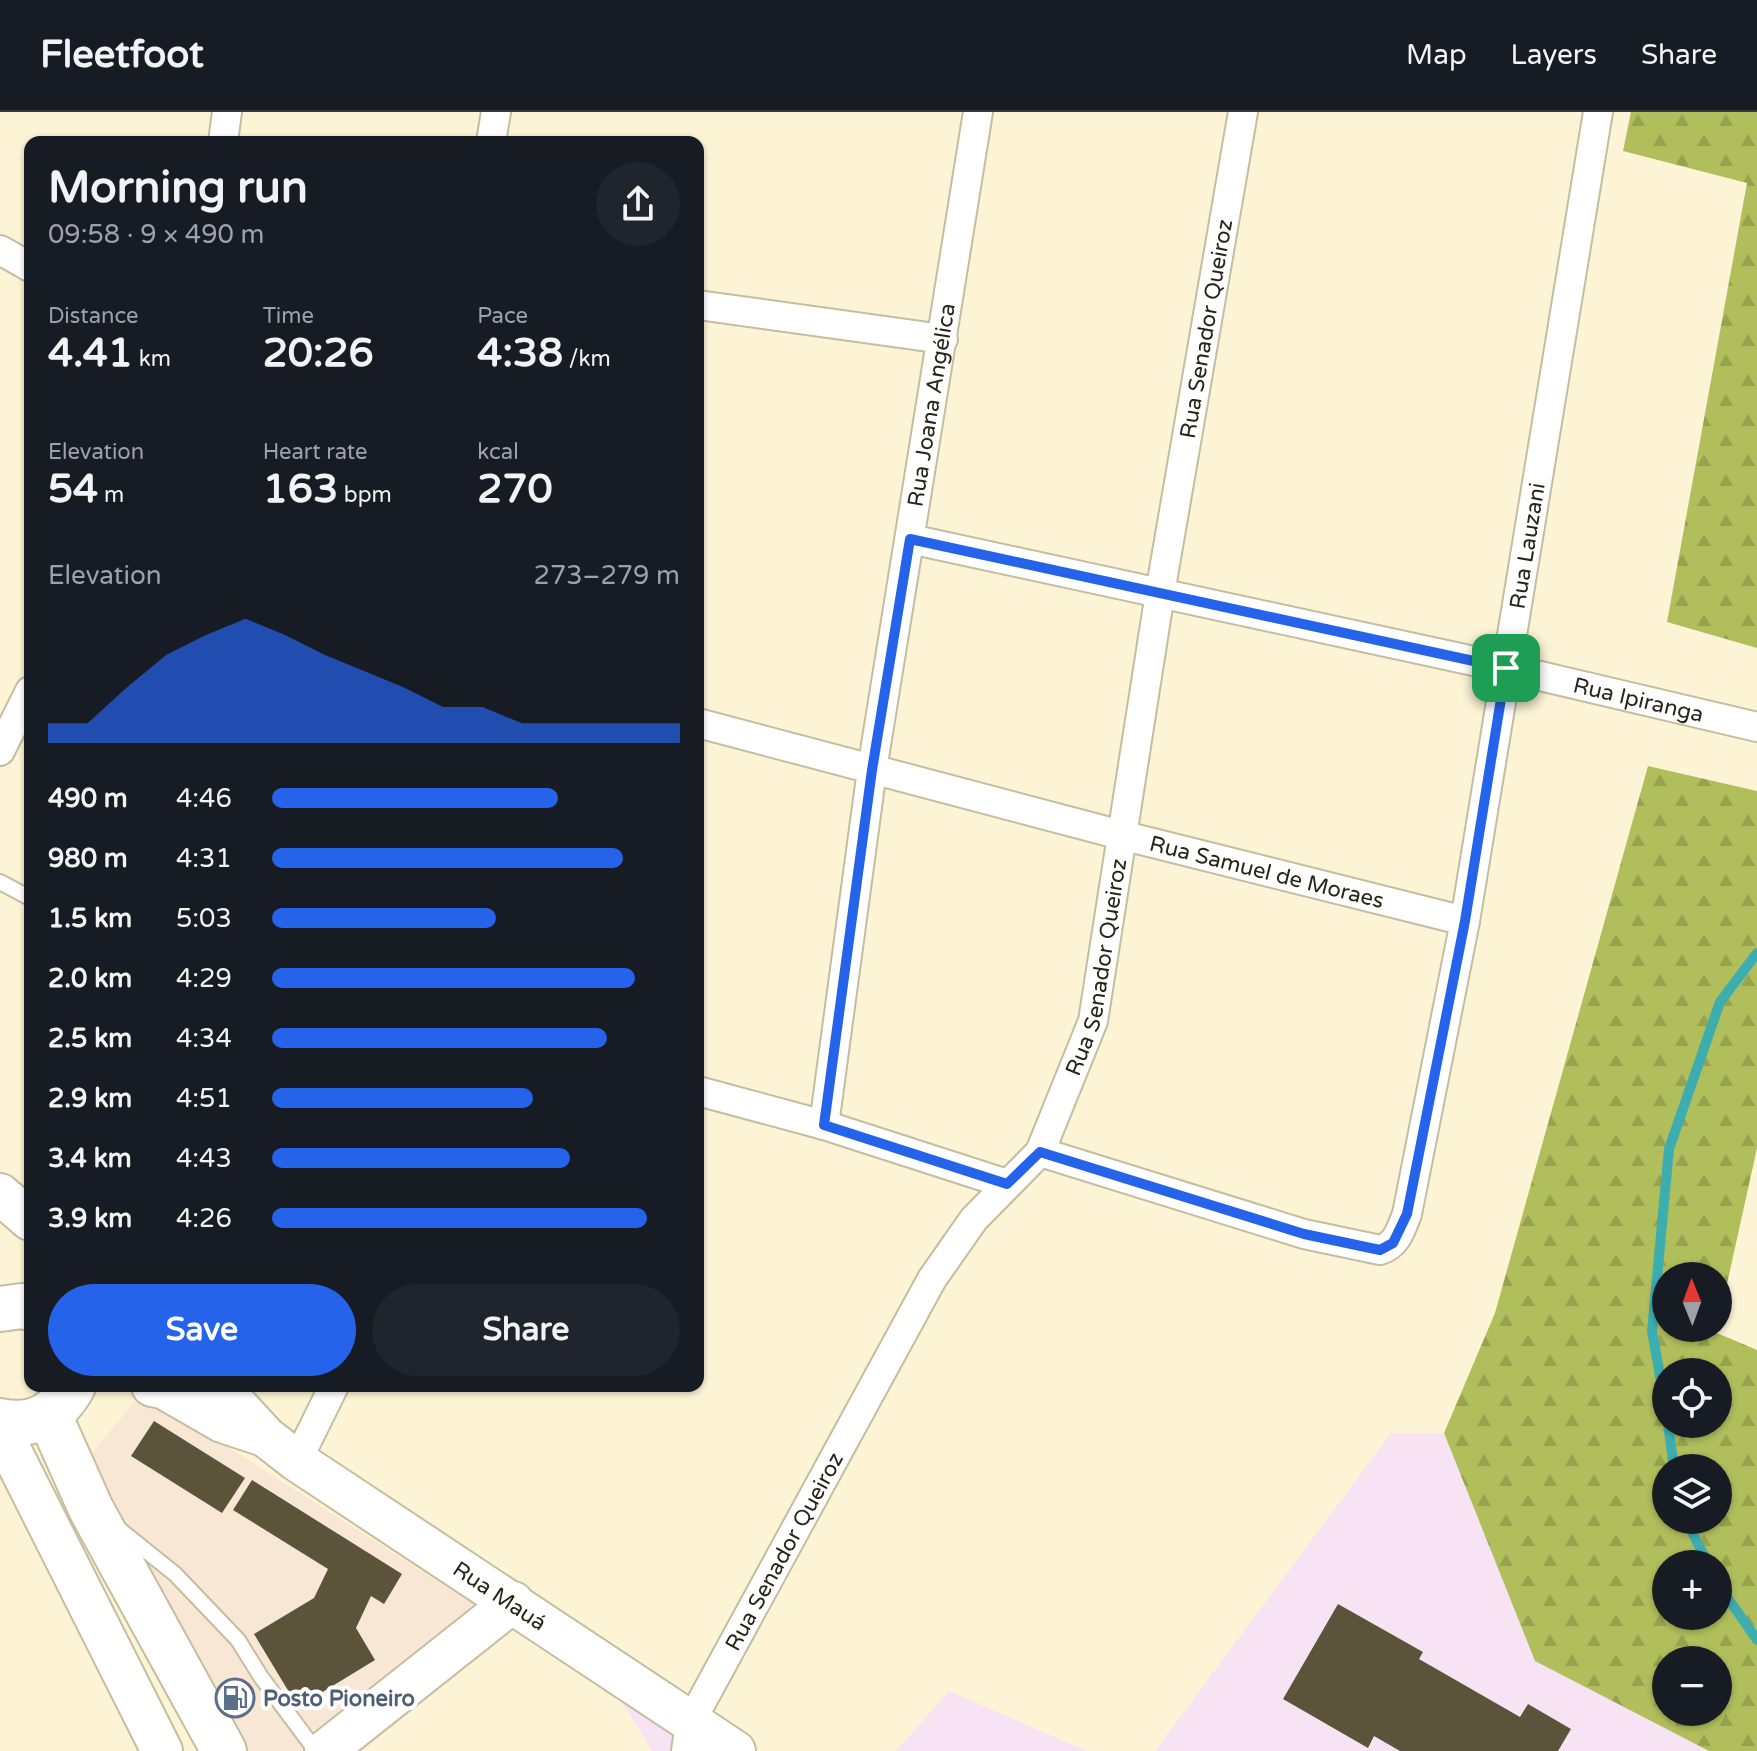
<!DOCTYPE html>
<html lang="en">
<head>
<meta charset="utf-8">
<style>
  :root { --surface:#171b24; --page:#20242c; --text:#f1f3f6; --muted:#9ea1a6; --line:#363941; --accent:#2563eb }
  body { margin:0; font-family:"Varela Round",sans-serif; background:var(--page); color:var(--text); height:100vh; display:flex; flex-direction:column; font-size:30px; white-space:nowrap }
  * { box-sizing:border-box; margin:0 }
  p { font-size:26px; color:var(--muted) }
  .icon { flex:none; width:44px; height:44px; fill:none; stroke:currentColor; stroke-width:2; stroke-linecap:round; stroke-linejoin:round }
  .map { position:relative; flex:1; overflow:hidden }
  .drawer { position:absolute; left:24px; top:24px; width:680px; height:1256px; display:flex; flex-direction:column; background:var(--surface); border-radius:16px; box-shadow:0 2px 6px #0004 }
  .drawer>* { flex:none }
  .needle { width:52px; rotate:359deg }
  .tools { position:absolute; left:1652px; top:1150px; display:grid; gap:16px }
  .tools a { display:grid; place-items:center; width:80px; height:80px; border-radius:50%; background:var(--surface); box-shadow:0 2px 6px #0004; font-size:40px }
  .pin { position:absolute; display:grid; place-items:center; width:68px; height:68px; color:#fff; margin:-34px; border-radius:16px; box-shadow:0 4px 12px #0006 }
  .round { display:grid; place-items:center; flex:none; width:84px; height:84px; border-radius:42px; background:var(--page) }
  .head { display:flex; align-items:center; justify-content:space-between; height:136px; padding:0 24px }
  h1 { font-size:44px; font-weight:700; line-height:60px }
  .figures { display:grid; grid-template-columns:repeat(3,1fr); gap:12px; height:136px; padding:8px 24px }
  .figures div { display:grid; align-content:center }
  .figures b { font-size:40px; font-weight:700 }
  .figures small { font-size:22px; font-weight:400 }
  .figures p { font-size:22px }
  .chart { height:224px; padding:16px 24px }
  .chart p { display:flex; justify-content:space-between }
  .chart svg { width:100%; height:144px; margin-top:8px; fill:var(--accent); opacity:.7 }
  .action { display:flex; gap:16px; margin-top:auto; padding:16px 24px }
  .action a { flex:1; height:92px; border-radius:48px; background:var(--accent); color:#fff; font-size:32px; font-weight:700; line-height:92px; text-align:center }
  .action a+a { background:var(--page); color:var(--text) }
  ul { padding:0 24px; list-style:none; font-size:26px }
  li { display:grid; grid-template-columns:128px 96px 1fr; align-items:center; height:60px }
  li i { height:20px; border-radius:10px; background:var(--accent) }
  header { display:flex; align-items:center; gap:48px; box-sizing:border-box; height:112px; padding:0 40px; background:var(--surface); border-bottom:2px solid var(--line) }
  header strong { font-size:38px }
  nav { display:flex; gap:44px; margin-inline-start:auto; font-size:28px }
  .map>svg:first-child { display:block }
  .commercial { fill:#f9e7d6 }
  .industrial { fill:#f7e3f3 }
  .forest { fill:url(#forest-firs); fill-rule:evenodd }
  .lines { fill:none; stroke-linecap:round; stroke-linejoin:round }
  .stream { stroke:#3daeb0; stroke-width:10 }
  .building { fill:#5c543a }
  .lane-casing { stroke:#c5bd9f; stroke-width:18 }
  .street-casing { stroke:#c5bd9f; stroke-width:32 }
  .secondary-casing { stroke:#c5bd9f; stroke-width:44 }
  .primary-casing { stroke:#c5bd9f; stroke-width:48 }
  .lane { stroke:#fff; stroke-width:14 }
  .street { stroke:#fff; stroke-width:28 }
  .secondary { stroke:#fff; stroke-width:40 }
  .primary { stroke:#fff; stroke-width:44 }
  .route-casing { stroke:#fff; stroke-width:16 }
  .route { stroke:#2563eb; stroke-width:10 }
  .labels { text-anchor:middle; stroke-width:8; stroke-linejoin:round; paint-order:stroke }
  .street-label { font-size:22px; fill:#272418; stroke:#fff }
  .service-label { font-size:22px; font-weight:bold; fill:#4e5e75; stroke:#fff; text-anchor:start }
</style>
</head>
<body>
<header>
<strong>Fleetfoot</strong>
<nav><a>Map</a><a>Layers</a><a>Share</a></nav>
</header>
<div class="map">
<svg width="1757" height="1639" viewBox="0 0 1757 1639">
  <defs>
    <pattern id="forest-firs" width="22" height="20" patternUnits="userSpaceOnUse" patternTransform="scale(2)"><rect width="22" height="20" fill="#b1be5c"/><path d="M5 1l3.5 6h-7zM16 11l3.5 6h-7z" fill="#98a34f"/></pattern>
  </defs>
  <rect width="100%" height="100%" fill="#fdf4d5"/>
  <path class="commercial" d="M143,1280l370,238 -151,121h-115l-163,-289z"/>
  <path class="industrial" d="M1391,1321h53l91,228 174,90h-554z
    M949,1579l138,60h-191z
    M620,1586l84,53h-52z"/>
  <path class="forest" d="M1631,0h126v536l-90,-26 80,-439 -124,-32z
    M1648,654l109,25v357l-39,177v-49h-52v52h51v5l40,17v401h-48l-174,-90 -91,-228 51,-120zM1666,1260h52v52h-52zM1666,1356h52v52h-52zM1666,1452h52v52h-52zM1666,1548h52v52h-52z"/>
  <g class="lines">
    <path class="stream" d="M1666,1297l-14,-78 17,-182 51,-147 37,-49
      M1668,1312l6,44
      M1686,1408l22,44
      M1718,1472l39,56"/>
  </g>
  <path class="building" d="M154,1309l91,57 -23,35 -91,-57z
    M252,1368l150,94 -18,30 -13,-8 -15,32 19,32 -77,47 -44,-73 60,-36 14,-29 -95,-59z
    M1338,1492l85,48 -4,7 101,58 8,-13 43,25 -13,22h-158l-26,-15 -6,12 -85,-49z"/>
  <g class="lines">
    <defs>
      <path id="lane" d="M0,770l30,16
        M119,1417l56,45 63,66 23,37 55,74"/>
      <g id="street">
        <path d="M223,30l4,-30"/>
        <path d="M491,30l5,-30"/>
        <path d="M0,138l30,17"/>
        <path d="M698,193l245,34"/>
        <path id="s1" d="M910,427l596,129 251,59"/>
        <path id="s2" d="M698,611l423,112 344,86"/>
        <path d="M0,639l30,-60"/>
        <path d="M698,979l126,34 183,59"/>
        <path id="s3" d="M824,1013l48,-355 106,-658"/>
        <path id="s4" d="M1040,1040l264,82 76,16c17,-5 21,-21 27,-36l58,-293 133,-809"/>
        <path d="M297,1349l37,-75"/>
        <path id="s5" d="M686,1639l4,-28 242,-444 42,-60 66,-67 53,-131 67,-428 83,-481"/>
      </g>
      <g id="secondary">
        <path d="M0,1082l30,26"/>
        <path d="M152,1274l11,2 59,34 39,13"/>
        <path id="s6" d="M219,1274l47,51 31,24 438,290"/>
        <path d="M0,1317l162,322"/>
        <path d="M325,1639l188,-149"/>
      </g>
      <path id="primary" d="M0,1197l22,-3 8,2
        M49,1303l42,94 133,242
        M0,1309c33,7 57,-6 73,-35"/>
    </defs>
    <use href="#lane" class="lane-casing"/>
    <use href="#street" class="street-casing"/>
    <use href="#secondary" class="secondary-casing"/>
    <use href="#primary" class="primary-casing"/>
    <use href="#lane" class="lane"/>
    <use href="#street" class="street"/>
    <use href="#secondary" class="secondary"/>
    <use href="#primary" class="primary"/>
  </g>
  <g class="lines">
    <defs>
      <path id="route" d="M910,427l596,129 -41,253 -58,293 -14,29 -13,7 -76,-16 -264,-82 -33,32 -183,-59 48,-355z"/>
    </defs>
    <use href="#route" class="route-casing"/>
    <use href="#route" class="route"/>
  </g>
  <defs>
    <symbol id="fuel-ring" viewBox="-11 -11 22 22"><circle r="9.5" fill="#fff" stroke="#5c6f8a" stroke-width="1.5"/><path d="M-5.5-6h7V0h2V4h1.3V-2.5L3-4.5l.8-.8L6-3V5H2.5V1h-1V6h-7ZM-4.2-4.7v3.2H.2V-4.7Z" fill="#5c6f8a"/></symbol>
  </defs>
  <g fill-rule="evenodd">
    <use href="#fuel-ring" x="213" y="1564" width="44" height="44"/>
  </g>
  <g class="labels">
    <g class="street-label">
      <text dy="8" stroke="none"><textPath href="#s5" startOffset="1544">Rua Senador Queiroz</textPath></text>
      <text dy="8" stroke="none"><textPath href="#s3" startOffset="728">Rua Joana Angélica</textPath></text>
      <text dy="8" stroke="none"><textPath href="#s4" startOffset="1080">Rua Lauzani</textPath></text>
      <text dy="8" stroke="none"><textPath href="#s1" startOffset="746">Rua Ipiranga</textPath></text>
      <text dy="8" stroke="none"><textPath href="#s2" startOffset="588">Rua Samuel de Moraes</textPath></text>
      <text dy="8" stroke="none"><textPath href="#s5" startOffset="896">Rua Senador Queiroz</textPath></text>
      <text dy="8" stroke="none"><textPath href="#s5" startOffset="224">Rua Senador Queiroz</textPath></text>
      <text dy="8" stroke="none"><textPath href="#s6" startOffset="352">Rua Mauá</textPath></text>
    </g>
    <g class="service-label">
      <text x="263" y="1594">Posto Pioneiro</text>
    </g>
  </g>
</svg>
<div class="tools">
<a><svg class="needle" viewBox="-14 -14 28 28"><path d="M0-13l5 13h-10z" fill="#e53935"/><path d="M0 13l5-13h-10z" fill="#9ea1a6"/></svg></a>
<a><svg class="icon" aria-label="locate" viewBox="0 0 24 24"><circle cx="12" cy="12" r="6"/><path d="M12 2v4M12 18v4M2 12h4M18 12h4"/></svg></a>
<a><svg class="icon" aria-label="layers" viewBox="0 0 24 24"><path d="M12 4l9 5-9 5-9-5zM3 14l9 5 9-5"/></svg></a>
<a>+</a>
<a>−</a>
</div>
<div class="pin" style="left:1506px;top:556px;background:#1e9e55"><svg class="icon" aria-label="arrive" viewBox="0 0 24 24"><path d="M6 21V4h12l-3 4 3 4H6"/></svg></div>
<section class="drawer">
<div class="head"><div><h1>Morning run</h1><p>09:58 · 9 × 490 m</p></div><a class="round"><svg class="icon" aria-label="share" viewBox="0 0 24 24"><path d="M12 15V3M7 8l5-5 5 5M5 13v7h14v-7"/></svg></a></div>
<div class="figures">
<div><p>Distance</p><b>4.41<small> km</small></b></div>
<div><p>Time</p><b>20:26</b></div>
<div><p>Pace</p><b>4:38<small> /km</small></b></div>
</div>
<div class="figures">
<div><p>Elevation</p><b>54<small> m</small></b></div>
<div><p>Heart rate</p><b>163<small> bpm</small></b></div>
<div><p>kcal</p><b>270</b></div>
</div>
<div class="chart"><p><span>Elevation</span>273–279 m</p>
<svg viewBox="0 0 160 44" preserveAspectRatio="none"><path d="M0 44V38L10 38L20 27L30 17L40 11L50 6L60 11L70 17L80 22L90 27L100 33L110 33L120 38L130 38L140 38L150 38L160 38V44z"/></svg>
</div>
<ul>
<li><b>490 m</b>4:46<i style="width:70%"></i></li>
<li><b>980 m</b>4:31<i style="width:86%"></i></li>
<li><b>1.5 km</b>5:03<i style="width:55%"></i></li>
<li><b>2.0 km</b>4:29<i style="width:89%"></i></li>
<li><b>2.5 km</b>4:34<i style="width:82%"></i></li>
<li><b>2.9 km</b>4:51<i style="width:64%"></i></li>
<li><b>3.4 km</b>4:43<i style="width:73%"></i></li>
<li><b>3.9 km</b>4:26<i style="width:92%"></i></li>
</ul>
<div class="action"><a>Save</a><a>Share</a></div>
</section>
</div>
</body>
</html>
